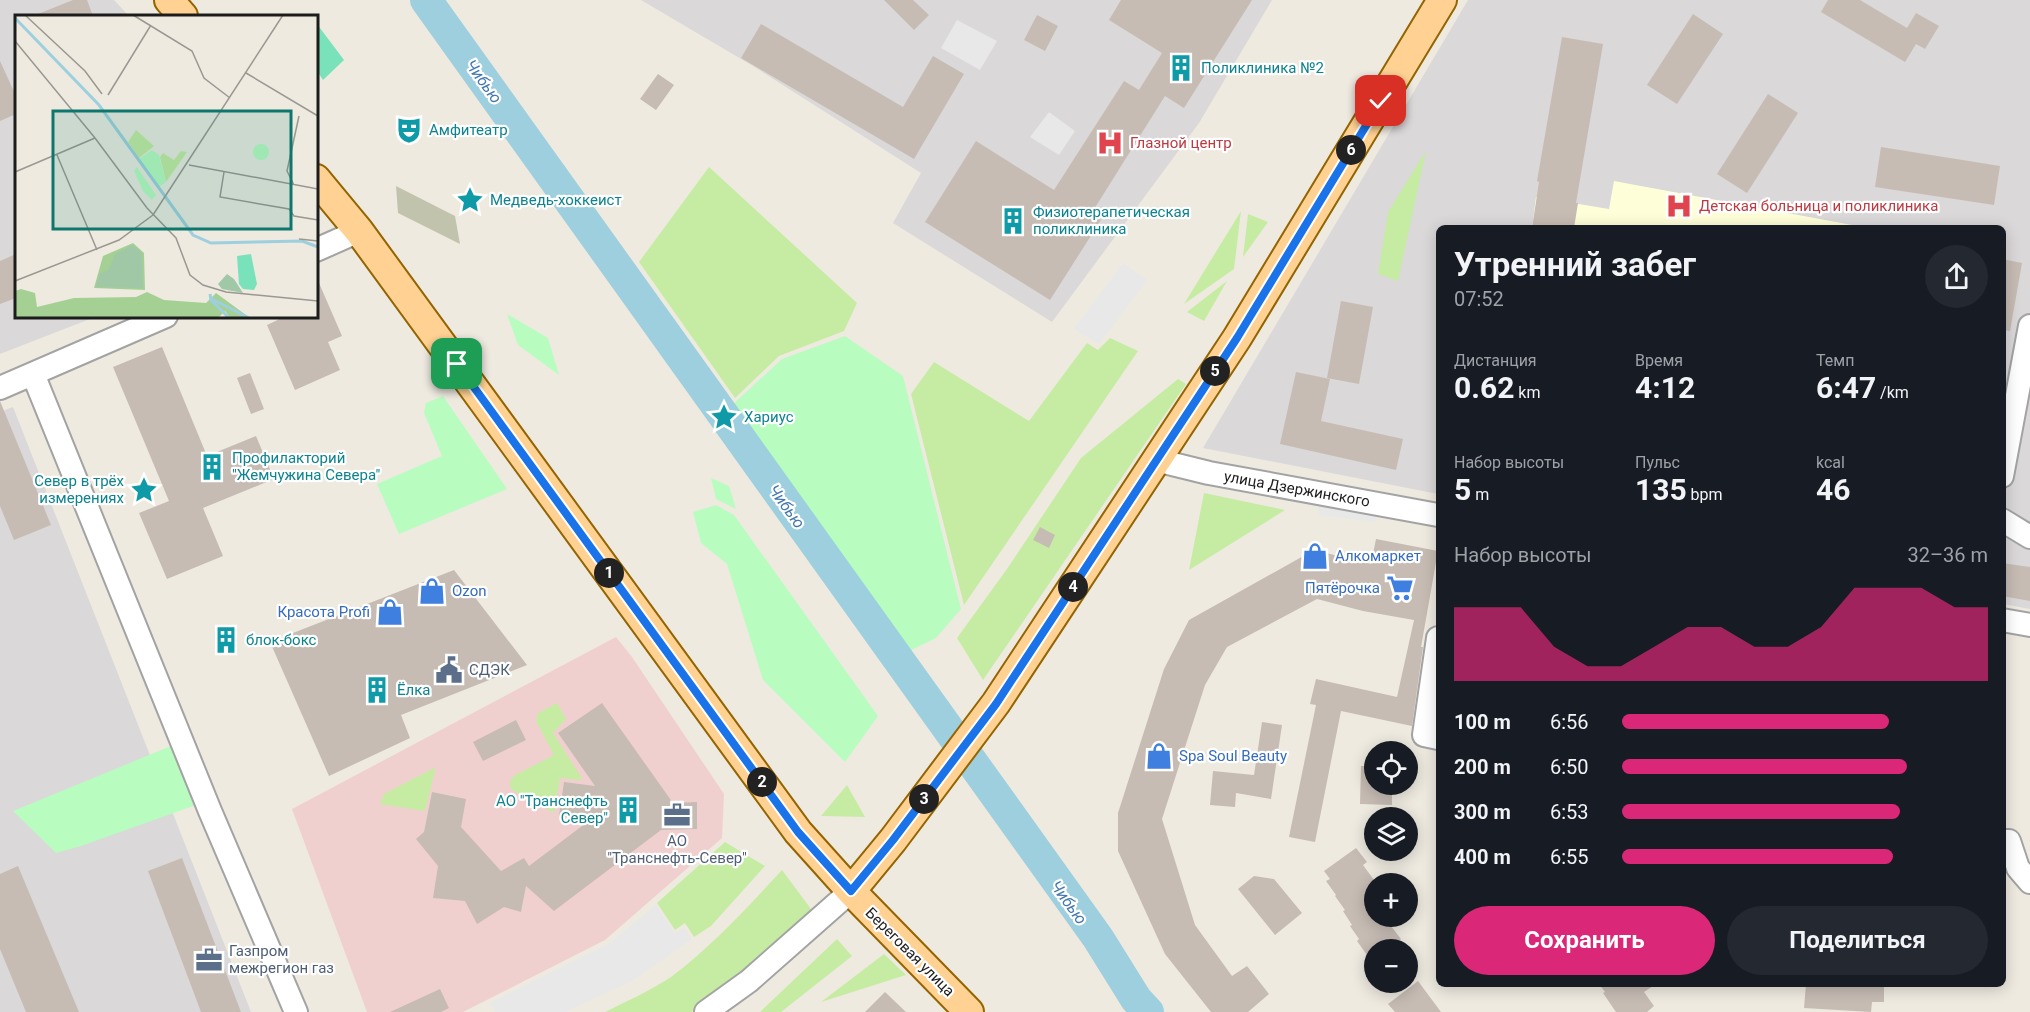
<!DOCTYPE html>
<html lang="ru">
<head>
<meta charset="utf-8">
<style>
  :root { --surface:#171b24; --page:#242831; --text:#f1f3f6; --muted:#9ea1a6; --accent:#db2777 }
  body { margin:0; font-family:Roboto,sans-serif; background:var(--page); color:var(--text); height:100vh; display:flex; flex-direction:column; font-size:22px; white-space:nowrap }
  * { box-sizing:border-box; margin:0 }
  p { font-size:20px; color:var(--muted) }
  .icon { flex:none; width:33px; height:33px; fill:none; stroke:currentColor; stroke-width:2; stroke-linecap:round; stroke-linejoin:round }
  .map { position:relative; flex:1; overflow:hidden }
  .details { position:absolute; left:1436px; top:225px; width:570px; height:762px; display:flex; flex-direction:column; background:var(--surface); border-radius:9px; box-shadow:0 3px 15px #0003 }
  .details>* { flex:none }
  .fabs { position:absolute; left:1364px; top:741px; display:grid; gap:12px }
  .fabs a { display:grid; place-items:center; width:54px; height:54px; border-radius:50%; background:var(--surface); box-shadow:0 3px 15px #0003; font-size:30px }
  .pin { position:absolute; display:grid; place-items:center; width:51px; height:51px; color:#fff; margin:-26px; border-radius:12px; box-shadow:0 3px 9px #0006 }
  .km { position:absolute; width:30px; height:30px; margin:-15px; border-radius:50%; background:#222; color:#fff; font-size:16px; line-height:30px; text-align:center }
  .round { display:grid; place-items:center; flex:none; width:63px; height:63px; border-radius:32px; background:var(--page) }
  .headline { display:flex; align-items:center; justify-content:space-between; height:102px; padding:0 18px }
  h1 { font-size:33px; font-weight:700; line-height:45px }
  .metrics { display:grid; grid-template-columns:repeat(3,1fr); gap:9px; height:102px; padding:6px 18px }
  .metrics div { display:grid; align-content:center }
  .metrics b { font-size:30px; font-weight:700 }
  .metrics small { font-size:16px; font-weight:400 }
  .metrics p { font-size:16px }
  .chart { height:168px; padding:12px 18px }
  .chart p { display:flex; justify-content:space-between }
  .chart svg { width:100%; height:108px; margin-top:6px; fill:var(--accent); opacity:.7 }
  .primary-button { display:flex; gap:12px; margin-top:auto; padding:12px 18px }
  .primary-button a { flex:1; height:69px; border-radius:36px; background:var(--accent); color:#fff; font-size:24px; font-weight:700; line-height:69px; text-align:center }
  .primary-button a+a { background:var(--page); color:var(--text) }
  ul { padding:0 18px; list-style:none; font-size:20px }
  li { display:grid; grid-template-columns:96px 72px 1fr; align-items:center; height:45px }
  li i { height:15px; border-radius:8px; background:var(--accent) }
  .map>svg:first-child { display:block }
  .residential { fill:#dad8d8 }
  .commercial { fill:#f0d0ce }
  .education { fill:#feffd8 }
  .construction { fill:#c2c3ac }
  .grass { fill:#c6eca3 }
  .park { fill:#b9fcc0 }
  .pitch { fill:#79e2bb }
  .parking { fill:#e8e8e8 }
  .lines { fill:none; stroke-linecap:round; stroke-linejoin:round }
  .river { stroke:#9ecfde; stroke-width:32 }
  .building { fill:#c6bcb4 }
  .minor-casing { stroke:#a3a3a3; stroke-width:26 }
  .major-casing { stroke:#936400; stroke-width:32 }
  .minor { stroke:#fff; stroke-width:22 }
  .major { stroke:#ffd294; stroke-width:28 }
  .route-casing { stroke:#fff; stroke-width:12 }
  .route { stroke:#1a73e8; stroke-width:8 }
  .labels { text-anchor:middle; stroke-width:4.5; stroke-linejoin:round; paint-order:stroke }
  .culture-label { font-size:15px; fill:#0d838f; stroke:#fff; text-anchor:start }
  .health-label { font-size:15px; fill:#be3a42; stroke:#fff; text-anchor:start }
  .street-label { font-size:15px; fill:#1c1c1c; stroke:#fff }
  .shop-label { font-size:15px; fill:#366cbe; stroke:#fff; text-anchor:start }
  .service-label { font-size:15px; fill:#4e5e75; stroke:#fff; text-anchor:start }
  .water-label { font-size:16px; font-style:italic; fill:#4478af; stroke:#fff }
  .inset-river { fill:none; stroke:#9ecfde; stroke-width:3 }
  .inset-road { fill:none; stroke:#9a9892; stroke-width:1.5 }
  .view { fill:#0f766e; fill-opacity:0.15; stroke:#0f766e; stroke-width:3 }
  .inset-edge { fill:none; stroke:#1c1c1c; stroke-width:3 }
</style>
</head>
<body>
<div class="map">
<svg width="2030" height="1012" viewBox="0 0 2030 1012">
  <rect width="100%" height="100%" fill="#eeeae0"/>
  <path class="residential" d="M0,0h114l15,16h-113v300l79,1 -95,37z
    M641,0h631l-73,123 -147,199 -159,-99 28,-50 -168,-107z
    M1468,0h562v609l-27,-5 -1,-376h-564v266l-235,-46z
    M13,407l238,605h-251v-600z"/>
  <path class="commercial" d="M616,637l16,20 92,137 -2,44 -117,102 -142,72h-96l-75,-203z"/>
  <path class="education" d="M1614,181l254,47h-336l4,-31 73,12z"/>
  <path class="construction" d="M396,186l59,30 5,28 -62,-31z"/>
  <path class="grass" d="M1426,151l-28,130 -20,-7 10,-62z
    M709,167l148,136 -13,28 -65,25 -44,42 -96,-136z
    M1241,211l-7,58 -50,35z
    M1248,214l20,8 -25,35z
    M1227,281l-23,40 -17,-9z
    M1110,338l28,13 -174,254 -53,-211 23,-32 95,59 58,-78 11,7z
    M1178,379l8,5 -203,296 -26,-42 50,-69 74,-111z
    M1204,493l81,17 -96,60z
    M557,703l9,16 -13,14 30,47 -23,-2 -6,35 -40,-22 -4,-4v-6l5,-6 39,-20 -18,-34 2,-8z
    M436,767l-11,44 -45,-7 4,-10z
    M847,785l18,32 -44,-1z
    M725,842l40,24 -54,60 -17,11 -9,-14 -10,7 -18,-27z
    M782,870l32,43 -64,57 -59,42h-86c22,-11 45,-21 66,-35 41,-31 76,-69 111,-107z
    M837,939l15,17 -71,56h-21z
    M884,954l22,21 -85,27z"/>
  <path class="park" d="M507,314l41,24 11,37 -41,-30z
    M845,336l58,40 58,233 -25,29 -33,16 -128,-179 -45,-68 52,-48z
    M443,396l64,93 -108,45 -22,-50 65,-28 -18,-43 2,-10z
    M711,478l18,8 7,23 -20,-10z
    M716,505l18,10 144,201 -33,46 -82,-82 -36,-116 -26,-21 -8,-31z
    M171,746l25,59 -115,41 -25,7 -43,-42z"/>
  <path class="pitch" d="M317,24l27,36 -21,20 -6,-9z"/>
  <path class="parking" d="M957,20l40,21 -17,29 -39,-22z
    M1049,112l26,19 -16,24 -29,-18z
    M1123,263l24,17 -48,64 -25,-15z
    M1319,503l59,7 -2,12 -58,-7z
    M656,905l19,28 9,-5 8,11 -60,42 -67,31h-70l-4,-10 119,-59z"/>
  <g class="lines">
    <path class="river" d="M426,0l672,938 38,61 12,13"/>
  </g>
  <path class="building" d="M73,0h14l6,16h-60z
    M884,0h29l16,15 -15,15z
    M1121,0h131l-68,108 -19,-12 -74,118 10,6 -51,80 -125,-78 51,-81 78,49 70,-109 15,9 23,-37 -53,-33z
    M1828,0h32l47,28 9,-15 23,13 -14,23 -9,-5 -11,18 -84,-50z
    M1693,14l30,20 -46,70 -30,-19z
    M1037,15l21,11 -13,25 -21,-11z
    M761,24l142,83 30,-51 31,18 -50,85 -173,-101z
    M1562,37l41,7 -27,159h2l-4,25h-42l7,-46 -2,-1z
    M0,61l16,35v18l-16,7z
    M658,74l16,11 -18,25 -16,-11z
    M1768,94l30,19 -51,80 -30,-19z
    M1881,147l119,19 -6,39 -119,-18z
    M16,254v44l-16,6v-43z
    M2002,259l20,4 -12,68 -8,-1z
    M316,276l26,60 -14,6 12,28 -45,20 -28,-65 19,-9h30z
    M1341,301l32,6 -14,77 -32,-6z
    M162,347l45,109 49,-20 18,43 -71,29 20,48 -56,23 -28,-66 30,-12 -56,-134z
    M1296,372l34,7 -9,42 82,18 -7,31 -116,-26z
    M250,373l14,36 -13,5 -14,-36z
    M0,401l51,124 -37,15 -14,-34z
    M1040,527l15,8 -6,13 -16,-8z
    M1376,539l62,12 -17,96h2l-11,79 -71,-15 -26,131 -26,-5 27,-132 -6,-1 6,-25 81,18 17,-77 -51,-9 -46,-12 -90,48 -22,38 -43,134 33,106 37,51 15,-10 22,28 -21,18h-37l-46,-58 -47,-103v-38l46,-144 25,-49 125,-70 57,14z
    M2002,563l28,4v34l-28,-5z
    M454,570l73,95 -126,50 9,23 -81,38 -59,-134z
    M602,703l71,100 24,-1v27l-36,1 -107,81 -28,-25 -5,26 -17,-5 -27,17 -12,-23 -32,-3 5,-32 -22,-27 8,-7 8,-40 34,7 -5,28 40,44 23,-13 5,8 61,-46 -31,-4 5,-34 31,4 -37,-53z
    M516,720l10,20 -43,21 -10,-19z
    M1262,722l20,3 -11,74 -35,-6 -1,14 -25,-2 3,-34 41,4z
    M1361,766h13v18h18v21l-32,-1z
    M1356,848l11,14 -4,3 11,15v36h33l-16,10 10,13 -3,3 6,8h-30v15l-17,-24 2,-2 -9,-13 2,-1 -9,-14 2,-1 -10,-14 1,-1 -10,-14 4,-2 -6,-8z
    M182,858l59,154h-40l-53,-141z
    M18,866l61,146h-53l-26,-63v-75z
    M1254,876l20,3 28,34 -27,22 -37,-46z
    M1418,981l23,31h-46l-7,-8z
    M1599,984h57l-12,8 10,14 -7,6h-31l-13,-19 2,-1z
    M1806,984h78v18h-12l-1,10 -67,-4z
    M440,989l9,19 -8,4h-51z
    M885,992l21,20h-41z"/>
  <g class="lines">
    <defs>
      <path id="minor" d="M316,250l43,-19
        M33,374l177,437 86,201
        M0,388l166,-72
        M1156,460l53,13 229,42
        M2002,476l28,-150
        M2002,520l28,17
        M2002,620l28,5
        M1438,638l-14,97 14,3
        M2002,841h7l9,27 12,14
        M706,1012l43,-31 102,-90"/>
      <path id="major" d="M169,0l14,16
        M316,179l43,52 439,601 53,59 118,121
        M851,891l42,-51 103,-137 241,-365 205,-338"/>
    </defs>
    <use href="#minor" class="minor-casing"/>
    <use href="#major" class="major-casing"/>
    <use href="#minor" class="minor"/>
    <use href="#major" class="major"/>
  </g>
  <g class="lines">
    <defs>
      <path id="route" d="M457,364l341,468 53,59 42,-51 103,-136 241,-366 144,-237"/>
    </defs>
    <use href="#route" class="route-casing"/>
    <use href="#route" class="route"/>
  </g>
  <defs>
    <symbol id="building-bare" viewBox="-9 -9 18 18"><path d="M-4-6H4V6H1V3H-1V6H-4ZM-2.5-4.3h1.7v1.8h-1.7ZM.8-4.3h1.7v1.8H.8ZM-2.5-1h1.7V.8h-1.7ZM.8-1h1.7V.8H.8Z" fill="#0f9aa8" stroke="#fff" stroke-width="2.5" paint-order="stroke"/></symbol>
    <symbol id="theatre-bare" viewBox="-9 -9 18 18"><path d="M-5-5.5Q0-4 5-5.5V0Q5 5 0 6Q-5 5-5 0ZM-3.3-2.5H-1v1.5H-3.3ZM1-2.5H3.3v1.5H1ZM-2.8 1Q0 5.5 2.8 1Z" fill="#0f9aa8" stroke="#fff" stroke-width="2.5" paint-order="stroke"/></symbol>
    <symbol id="hospital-bare" viewBox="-9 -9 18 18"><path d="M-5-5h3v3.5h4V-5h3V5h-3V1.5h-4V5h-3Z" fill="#e0444e" stroke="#fff" stroke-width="2.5" paint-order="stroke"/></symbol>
    <symbol id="sight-bare" viewBox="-9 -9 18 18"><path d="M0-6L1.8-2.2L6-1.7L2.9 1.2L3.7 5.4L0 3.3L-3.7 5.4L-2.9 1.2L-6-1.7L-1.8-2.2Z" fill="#0f9aa8" stroke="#fff" stroke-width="2.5" paint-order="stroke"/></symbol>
    <symbol id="shop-bare" viewBox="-9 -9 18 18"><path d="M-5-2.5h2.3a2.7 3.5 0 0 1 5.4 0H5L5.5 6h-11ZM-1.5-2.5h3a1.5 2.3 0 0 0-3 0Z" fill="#3f7fe0" stroke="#fff" stroke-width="2.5" paint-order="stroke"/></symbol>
    <symbol id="supermarket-bare" viewBox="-9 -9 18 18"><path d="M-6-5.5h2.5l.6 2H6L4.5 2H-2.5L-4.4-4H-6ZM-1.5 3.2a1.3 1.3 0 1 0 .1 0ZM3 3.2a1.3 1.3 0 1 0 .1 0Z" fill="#3f7fe0" stroke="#fff" stroke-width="2.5" paint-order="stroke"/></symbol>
    <symbol id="civic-bare" viewBox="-9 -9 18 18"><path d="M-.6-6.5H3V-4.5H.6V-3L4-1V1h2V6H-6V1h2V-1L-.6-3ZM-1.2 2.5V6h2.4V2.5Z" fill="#5c6f8a" stroke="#fff" stroke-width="2.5" paint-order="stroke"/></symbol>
    <symbol id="office-bare" viewBox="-9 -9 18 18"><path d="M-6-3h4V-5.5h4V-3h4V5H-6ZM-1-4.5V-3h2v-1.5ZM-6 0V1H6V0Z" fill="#5c6f8a" stroke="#fff" stroke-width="2.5" paint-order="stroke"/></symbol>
  </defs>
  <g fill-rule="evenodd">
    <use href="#building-bare" x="1162" y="49" width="38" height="38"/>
    <use href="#theatre-bare" x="390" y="111" width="38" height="38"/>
    <use href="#hospital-bare" x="1091" y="124" width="38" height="38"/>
    <use href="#sight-bare" x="451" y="181" width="38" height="38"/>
    <use href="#hospital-bare" x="1660" y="187" width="38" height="38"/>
    <use href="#building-bare" x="994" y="202" width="38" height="38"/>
    <use href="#sight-bare" x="705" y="398" width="38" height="38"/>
    <use href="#building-bare" x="193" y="448" width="38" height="38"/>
    <use href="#sight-bare" x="125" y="471" width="38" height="38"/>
    <use href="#shop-bare" x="1296" y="537" width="38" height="38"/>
    <use href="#supermarket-bare" x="1381" y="569" width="38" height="38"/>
    <use href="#shop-bare" x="413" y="572" width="38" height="38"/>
    <use href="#shop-bare" x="371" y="593" width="38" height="38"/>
    <use href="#building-bare" x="207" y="621" width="38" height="38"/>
    <use href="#civic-bare" x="430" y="651" width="38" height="38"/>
    <use href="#building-bare" x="358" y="671" width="38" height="38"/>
    <use href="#shop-bare" x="1140" y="737" width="38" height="38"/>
    <use href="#building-bare" x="609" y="791" width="38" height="38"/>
    <use href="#office-bare" x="658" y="796" width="38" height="38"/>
    <use href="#office-bare" x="190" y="941" width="38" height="38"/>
  </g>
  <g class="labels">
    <g class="culture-label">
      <text x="1201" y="73">Поликлиника №2</text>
      <text x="429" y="135">Амфитеатр</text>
      <text x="490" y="205">Медведь-хоккеист</text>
      <text x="1033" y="217">Физиотерапетическая<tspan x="1033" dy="17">поликлиника</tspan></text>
      <text x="744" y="422">Хариус</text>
      <text x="232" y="463">Профилакторий<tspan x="232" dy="17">"Жемчужина Севера"</tspan></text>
      <text x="124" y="486" text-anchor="end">Север в трёх<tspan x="124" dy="17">измерениях</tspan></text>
      <text x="246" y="645">блок-бокс</text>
      <text x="397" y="695">Ёлка</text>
      <text x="608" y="806" text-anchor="end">АО "Транснефть<tspan x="608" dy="17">Север"</tspan></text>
    </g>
    <g class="health-label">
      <text x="1130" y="148">Глазной центр</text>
      <text x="1699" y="211">Детская больница и поликлиника</text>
    </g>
    <g class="street-label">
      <text transform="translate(1297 489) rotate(10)" y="5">улица Дзержинского</text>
      <text transform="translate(910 952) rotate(45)" y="5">Береговая улица</text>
    </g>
    <g class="shop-label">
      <text x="1335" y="561">Алкомаркет</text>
      <text x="1380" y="593" text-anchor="end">Пятёрочка</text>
      <text x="452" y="596">Ozon</text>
      <text x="370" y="617" text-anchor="end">Красота Profi</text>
      <text x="1179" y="761">Spa Soul Beauty</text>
    </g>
    <g class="service-label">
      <text x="469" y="675">СДЭК</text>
      <text x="677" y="846" text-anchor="middle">АО<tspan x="677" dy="17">"Транснефть-Север"</tspan></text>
      <text x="229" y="956">Газпром<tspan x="229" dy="17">межрегион газ</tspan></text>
    </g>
    <g class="water-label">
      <text transform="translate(484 81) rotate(54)" y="6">Чибью</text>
      <text transform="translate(787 506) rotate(54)" y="6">Чибью</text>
      <text transform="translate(1069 902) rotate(54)" y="6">Чибью</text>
    </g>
  </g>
  <g transform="translate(15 15)">
    <rect width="303" height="303" fill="#eeeae0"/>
    <path d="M121,115l18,16 -15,12 -11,-16zM166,136l6,1 -21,30 -6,-25 3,-4 11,7z" fill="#c6eca3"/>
    <path d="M118,228l11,10 1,37 -51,-2 9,-32zM6,274l14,4 2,14 37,-9 62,-1 11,-5 17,8 42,3 10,-10 34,25h-20l-5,-7 -7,7h-203v-27z" fill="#a4d093"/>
    <path d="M117,230l10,8 1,35 -47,-1 3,-13 10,-5 6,-15zM212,259l7,5 9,14 -21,-4 -4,-5z" fill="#a0c8a7"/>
    <path d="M238 137a8 8 0 1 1 16 0a8 8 0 1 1-16 0ZM137,135l7,5 7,27 -7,5 -20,-28zM122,152l19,28 -4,5 -9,-9 -9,-20z" fill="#b9fcc0"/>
    <path d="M236,239l6,30 -3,6 -11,-1 -4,-5 -2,-28z" fill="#79e2bb"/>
    <path class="inset-river" d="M0,3l84,87 94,130 18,8 91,-2 16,6M195,279l1,6 18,18M195,283l39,20"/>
    <path class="inset-road" d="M10,0l60,56 17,23M118,0l59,36 12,27 26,20M0,26l80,97 52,70 29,30 14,37 13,10 23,7 92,9M231,58l72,43M93,80l43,-70M42,140l40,95M174,150l129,24M0,157l80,-34M209,157l-4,25 69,12 5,7 24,4M279,170l-7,-14 12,-55M138,200l130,-200M284,224l19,2M0,266l104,-41 34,-25"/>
    <path class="view" d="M38,96h238v118h-238z"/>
    <rect width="303" height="303" class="inset-edge"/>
  </g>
</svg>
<div class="fabs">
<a><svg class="icon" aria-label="locate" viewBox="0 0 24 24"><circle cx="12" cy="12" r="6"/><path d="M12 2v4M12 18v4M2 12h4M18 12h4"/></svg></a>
<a><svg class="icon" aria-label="layers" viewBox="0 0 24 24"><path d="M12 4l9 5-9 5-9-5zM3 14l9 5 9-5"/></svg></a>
<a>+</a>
<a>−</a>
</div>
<div class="pin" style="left:457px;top:364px;background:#1e9e55"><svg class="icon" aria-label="arrive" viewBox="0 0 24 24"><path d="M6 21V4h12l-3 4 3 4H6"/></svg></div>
<div class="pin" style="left:1381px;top:101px;background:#d93025"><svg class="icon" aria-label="check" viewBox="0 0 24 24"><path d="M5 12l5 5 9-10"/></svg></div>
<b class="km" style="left:609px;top:573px">1</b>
<b class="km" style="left:762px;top:782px">2</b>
<b class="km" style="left:924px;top:799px">3</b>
<b class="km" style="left:1073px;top:587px">4</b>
<b class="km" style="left:1215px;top:371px">5</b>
<b class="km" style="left:1351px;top:150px">6</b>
<section class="details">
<div class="headline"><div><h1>Утренний забег</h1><p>07:52</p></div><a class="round"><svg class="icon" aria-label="share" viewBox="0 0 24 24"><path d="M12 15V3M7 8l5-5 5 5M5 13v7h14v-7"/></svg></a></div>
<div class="metrics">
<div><p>Дистанция</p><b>0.62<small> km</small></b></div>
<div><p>Время</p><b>4:12</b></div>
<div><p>Темп</p><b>6:47<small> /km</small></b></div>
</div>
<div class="metrics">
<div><p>Набор высоты</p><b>5<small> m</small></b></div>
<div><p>Пульс</p><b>135<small> bpm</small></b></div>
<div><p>kcal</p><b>46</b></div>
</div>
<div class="chart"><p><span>Набор высоты</span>32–36 m</p>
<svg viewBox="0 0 160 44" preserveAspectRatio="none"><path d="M0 44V14L10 14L20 14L30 30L40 38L50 38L60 30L70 22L80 22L90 30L100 30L110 22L120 6L130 6L140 6L150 14L160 14V44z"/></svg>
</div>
<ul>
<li><b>100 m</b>6:56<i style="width:73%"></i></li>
<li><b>200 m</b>6:50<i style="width:78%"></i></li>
<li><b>300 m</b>6:53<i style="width:76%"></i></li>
<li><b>400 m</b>6:55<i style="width:74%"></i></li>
</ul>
<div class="primary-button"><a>Сохранить</a><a>Поделиться</a></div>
</section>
</div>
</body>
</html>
